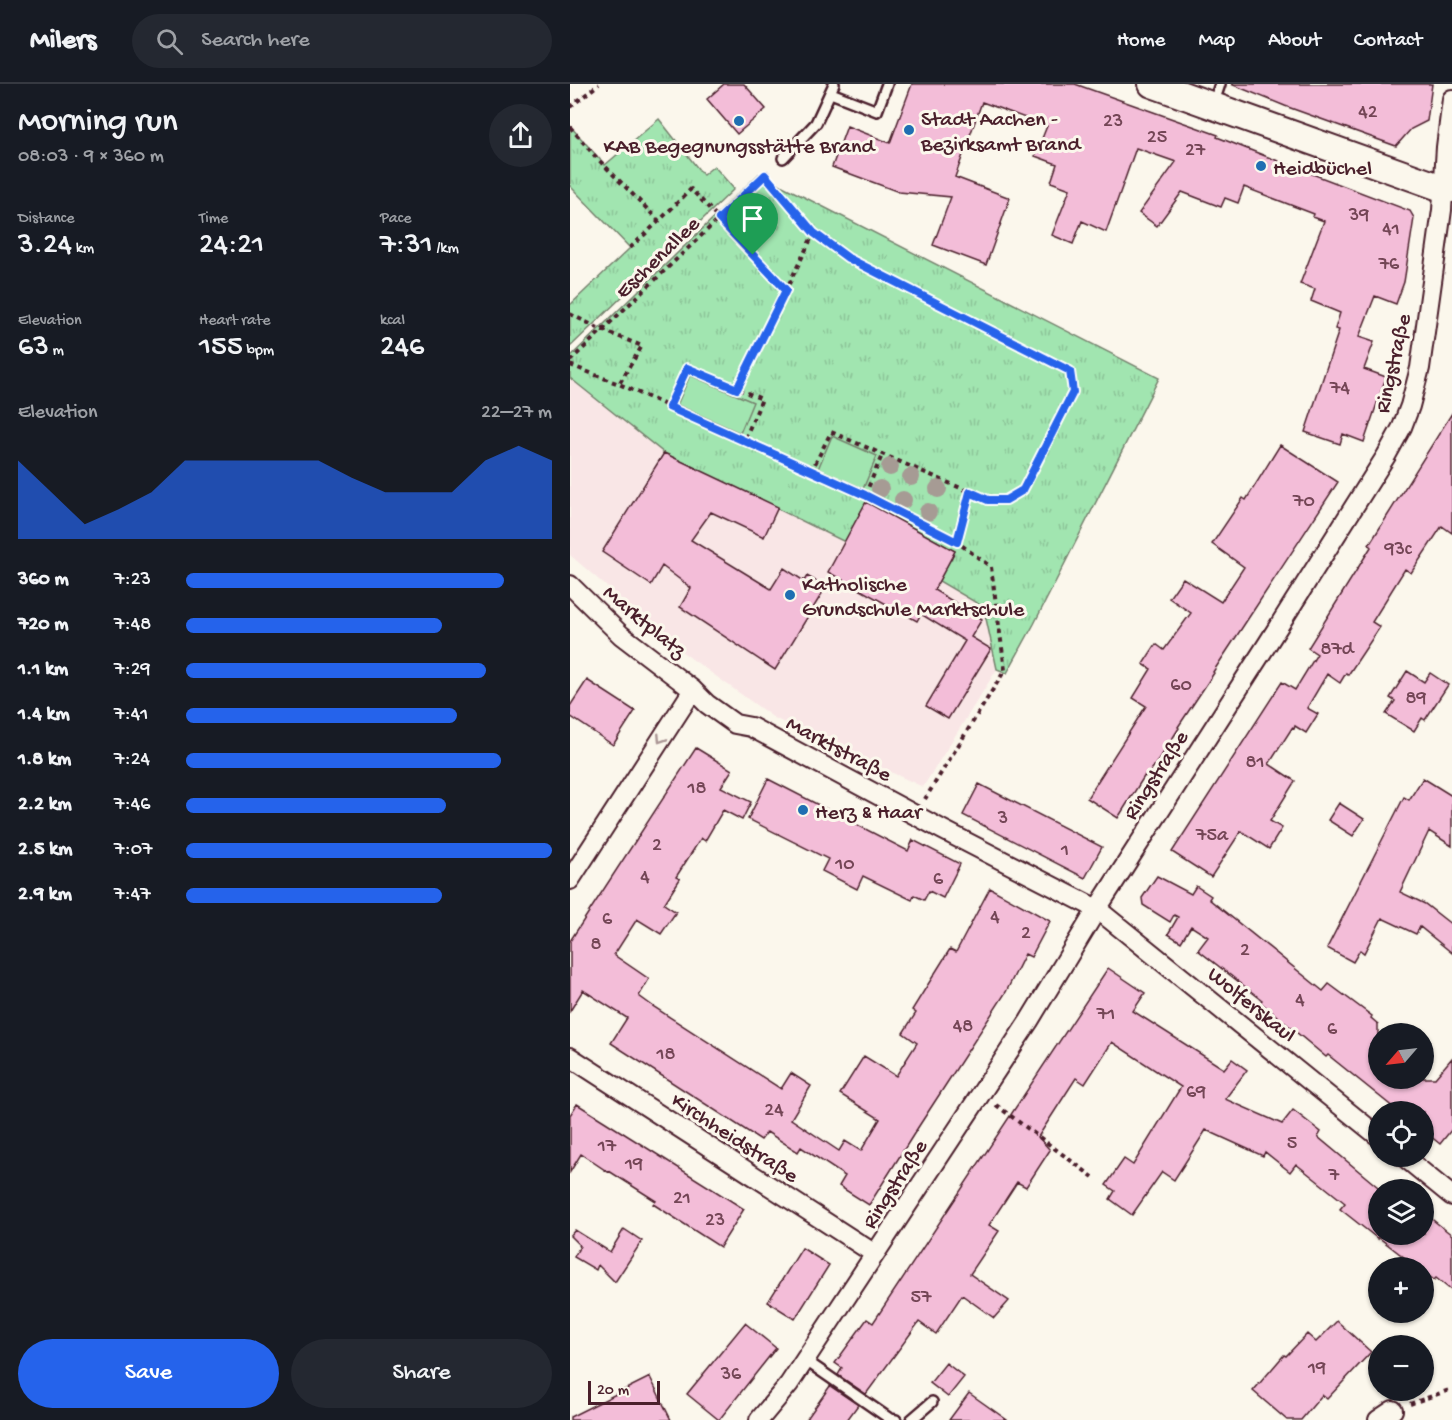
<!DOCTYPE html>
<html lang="en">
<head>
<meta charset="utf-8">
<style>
  :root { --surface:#171b24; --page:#242831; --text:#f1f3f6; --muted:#9ea1a6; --line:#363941; --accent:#2563eb }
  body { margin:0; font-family:"Gochi Hand",sans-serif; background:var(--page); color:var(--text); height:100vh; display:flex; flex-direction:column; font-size:22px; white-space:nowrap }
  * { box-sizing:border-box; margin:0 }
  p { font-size:20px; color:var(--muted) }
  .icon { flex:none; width:33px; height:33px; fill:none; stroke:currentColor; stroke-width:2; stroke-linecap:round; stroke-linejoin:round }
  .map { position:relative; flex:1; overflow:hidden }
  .panel { display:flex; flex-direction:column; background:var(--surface); width:570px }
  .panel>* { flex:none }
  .needle { width:39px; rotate:242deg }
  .buttons { position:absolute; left:798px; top:939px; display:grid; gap:12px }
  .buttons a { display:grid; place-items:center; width:66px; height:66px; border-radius:50%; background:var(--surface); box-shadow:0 2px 4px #0004; font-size:30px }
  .scale { position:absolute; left:18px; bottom:15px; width:72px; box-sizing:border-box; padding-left:6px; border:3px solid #4a1f2b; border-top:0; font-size:16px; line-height:21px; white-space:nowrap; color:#4a1f2b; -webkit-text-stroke:4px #fbf7ec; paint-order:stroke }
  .pin { position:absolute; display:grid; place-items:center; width:51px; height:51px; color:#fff; margin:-62px -26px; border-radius:50% 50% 50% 0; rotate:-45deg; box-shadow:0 0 6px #0007 }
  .pin .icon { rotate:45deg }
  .round { display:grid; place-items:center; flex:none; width:63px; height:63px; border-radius:32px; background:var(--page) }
  .overview { display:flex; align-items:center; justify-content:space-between; height:102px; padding:0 18px }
  h1 { font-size:33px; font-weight:600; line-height:45px }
  .stats { display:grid; grid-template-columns:repeat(3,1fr); gap:9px; height:102px; padding:6px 18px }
  .stats div { display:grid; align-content:center }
  .stats b { font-size:30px; font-weight:600 }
  .stats small { font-size:16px; font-weight:400 }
  .stats p { font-size:16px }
  .chart { height:168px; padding:12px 18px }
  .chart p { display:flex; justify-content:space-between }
  .chart svg { width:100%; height:108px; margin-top:6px; fill:var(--accent); opacity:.7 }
  .button { display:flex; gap:12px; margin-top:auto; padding:12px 18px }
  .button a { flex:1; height:69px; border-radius:36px; background:var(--accent); color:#fff; font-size:24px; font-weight:600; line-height:69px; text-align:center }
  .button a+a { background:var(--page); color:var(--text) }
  ul { padding:0 18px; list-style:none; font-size:20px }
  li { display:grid; grid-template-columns:96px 72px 1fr; align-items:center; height:45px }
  li i { height:15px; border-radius:8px; background:var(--accent) }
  header { display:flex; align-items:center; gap:36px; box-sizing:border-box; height:84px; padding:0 30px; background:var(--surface); border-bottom:2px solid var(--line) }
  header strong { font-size:28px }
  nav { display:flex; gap:33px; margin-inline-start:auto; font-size:21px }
  .search { width:420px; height:54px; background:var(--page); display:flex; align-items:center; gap:15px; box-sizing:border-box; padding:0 21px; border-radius:33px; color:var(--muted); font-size:22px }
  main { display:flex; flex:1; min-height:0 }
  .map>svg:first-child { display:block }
  .built { fill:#f9e6e6 }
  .grass { fill:url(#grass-tufts); stroke:#76826e; stroke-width:1.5 }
  .pitch { fill:#a1e5b0; stroke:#76826e; stroke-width:1.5 }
  .building { fill:#f3bdd8; stroke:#4a1f2b; stroke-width:1.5 }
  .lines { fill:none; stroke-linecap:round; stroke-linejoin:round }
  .lane-casing { stroke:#4a1f2b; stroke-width:14 }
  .street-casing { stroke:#4a1f2b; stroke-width:22 }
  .secondary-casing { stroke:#4a1f2b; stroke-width:30 }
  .path { stroke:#4a1f2b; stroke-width:4; stroke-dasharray:4.5 4.5; stroke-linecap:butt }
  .lane { stroke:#fbf7ec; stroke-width:9 }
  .street { stroke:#fbf7ec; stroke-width:18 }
  .secondary { stroke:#fbf7ec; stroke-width:26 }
  .tree { fill:#a69b94 }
  .oneway { stroke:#ab9695 }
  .route-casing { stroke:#fff; stroke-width:12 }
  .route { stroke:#2563eb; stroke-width:8 }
  .poi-dot { fill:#1f6fb2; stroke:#fbf7ec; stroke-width:2 }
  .labels { text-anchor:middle; stroke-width:6; stroke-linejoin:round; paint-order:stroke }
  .number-label { font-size:20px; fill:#744656 }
  .poi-label { font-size:22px; fill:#4a1f2b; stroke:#fbf7ec; text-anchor:start }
  .street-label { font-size:22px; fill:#4a1f2b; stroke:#fbf7ec }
</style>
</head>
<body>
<header>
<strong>Milers</strong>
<div class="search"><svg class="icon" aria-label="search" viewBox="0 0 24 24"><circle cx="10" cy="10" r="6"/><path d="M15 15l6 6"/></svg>Search here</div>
<nav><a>Home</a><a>Map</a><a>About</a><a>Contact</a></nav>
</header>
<main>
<section class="panel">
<div class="overview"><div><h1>Morning run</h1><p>08:03 · 9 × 360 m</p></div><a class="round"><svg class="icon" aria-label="share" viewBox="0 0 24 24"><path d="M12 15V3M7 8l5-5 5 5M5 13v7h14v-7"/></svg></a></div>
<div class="stats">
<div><p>Distance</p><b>3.24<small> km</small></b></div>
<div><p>Time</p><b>24:21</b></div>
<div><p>Pace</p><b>7:31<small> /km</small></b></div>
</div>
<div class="stats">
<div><p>Elevation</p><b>63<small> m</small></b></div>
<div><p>Heart rate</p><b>155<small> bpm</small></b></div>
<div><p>kcal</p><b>246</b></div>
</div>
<div class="chart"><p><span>Elevation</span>22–27 m</p>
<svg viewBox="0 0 160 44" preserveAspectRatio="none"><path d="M0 44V12L10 25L20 38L30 32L40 25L50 12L60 12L70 12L80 12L90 12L100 19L110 25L120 25L130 25L140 12L150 6L160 12V44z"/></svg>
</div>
<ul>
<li><b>360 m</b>7:23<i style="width:87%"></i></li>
<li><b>720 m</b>7:48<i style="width:70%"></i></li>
<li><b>1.1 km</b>7:29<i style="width:82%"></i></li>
<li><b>1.4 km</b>7:41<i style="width:74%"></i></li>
<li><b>1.8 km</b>7:24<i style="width:86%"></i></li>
<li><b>2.2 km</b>7:46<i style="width:71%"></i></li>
<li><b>2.5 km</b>7:07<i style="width:100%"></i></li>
<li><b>2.9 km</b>7:47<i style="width:70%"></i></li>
</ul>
<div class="button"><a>Save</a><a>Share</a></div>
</section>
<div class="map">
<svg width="882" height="1336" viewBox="0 0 882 1336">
  <defs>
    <pattern id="grass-tufts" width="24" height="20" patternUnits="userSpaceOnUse" patternTransform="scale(1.5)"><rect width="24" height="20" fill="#a1e5b0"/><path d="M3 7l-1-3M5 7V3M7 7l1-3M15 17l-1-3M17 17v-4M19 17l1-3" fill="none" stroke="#8cc498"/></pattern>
  </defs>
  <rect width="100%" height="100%" fill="#fbf7ec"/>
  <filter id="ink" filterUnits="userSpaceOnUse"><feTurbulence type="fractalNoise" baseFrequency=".0167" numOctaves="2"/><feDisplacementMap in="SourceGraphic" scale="12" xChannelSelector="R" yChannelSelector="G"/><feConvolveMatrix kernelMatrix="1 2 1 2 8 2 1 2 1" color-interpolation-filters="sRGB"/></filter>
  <g filter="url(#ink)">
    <path class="built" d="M0,294l94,75 180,88 22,-39 89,49 33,58 -3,5 12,55 -74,118 -149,-69 -89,-64 -115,-99z"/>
    <path class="grass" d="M89,35l44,56 11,-9 20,23 -164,158v-42l60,-57 -60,-62v-60l35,39z
      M189,90l400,204 -125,246 -27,49 -10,-4 -12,-55 2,-5 -48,-28 16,-30 -89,-49 -21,40 -181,-89 -94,-75v-21z"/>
    <path class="pitch" d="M120,291l63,27 -13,31 -63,-28z
      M262,352l45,20 -14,33 -45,-20z"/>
    <path class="building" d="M154,0h20l22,25 -29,25 -30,-35z
      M342,0h163l143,51 -1,2 56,22 137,52 4,7 -10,64 -8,22 -21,-8 -16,41 15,5 -10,27 22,8 -22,65 -21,-8 -3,10 -35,-12 34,-102 -4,-1 5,-16 -29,-12 4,-12 -15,-5 24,-63 -11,-4 1,-3 -70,-27 -6,16 -13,-5 -4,9 -39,-15 -25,34 -18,-13 37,-51 -40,-14 -30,84 -24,-11 -9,23 -21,-9 18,-46 -19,-7 6,-18 -22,-8 12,-30 -65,-24 -27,75 55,21 -24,67 -53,-20 18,-48 -52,-5 -67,-25 15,-41 43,17z
      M661,0h201l-5,37 -16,8 -15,17 -111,-40z
      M882,329v120l-10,-7 -31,47 -6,-4 -33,53 8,5 -32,48 -2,-2 -6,10 -13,-9 -20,34 11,6 -12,19 -11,-7 -1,3 -2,-1 -23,36 26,17 -25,40 12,7 -13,21 -28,-18 -30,46 -39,-25 110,-170 13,8 22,-36 -9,-6 63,-101 -2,-2z
      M710,361l58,37 -125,190 1,1 -36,54 1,1 -15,24 -17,24 -2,-1 -27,43 -31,-20 59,-92 -13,-8 18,-29 -8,-5 13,-20 8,6 27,-37 -22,-15 14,-20 38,24 23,-35 -32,-23 31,-46 3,2z
      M94,369l114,54 -14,30 -53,-25 -20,28 80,49 13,-21 20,13 3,-5 19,11 -51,83 -95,-63 11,-19 -29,-22 -11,19 -49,-33z
      M296,418l89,49 -21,39 48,29 -11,18 20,12 -43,70 -22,-13 39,-65 -44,-27 -4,7 -89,-49z
      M837,587l17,11 6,-9 18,12 -23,35 -3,-2 -8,13 -28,-17 9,-13 -5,-3z
      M17,596l48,31 -22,34 -43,-29v-10z
      M126,664l36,22 -11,17 30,15 -9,18 -19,-10 -18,31 -4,-3 -25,39 4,2 -16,25 12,8 -15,22 -24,-15 -23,36 35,24 -10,17 15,11 127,82 10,-16 20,13 -20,33 48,32 6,-10 16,10 19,-32 -40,-25 24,-38 32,20 21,-33 -14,-10 13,-20 -4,-3 38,-61 6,3 34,-64 60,33 -19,36 -6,-3 -19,38 -89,137 -48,76 -30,-19 6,-10 -44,-29 -3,5 -31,-20 -6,8 -150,-97 16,-25 -44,-28 -13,21v-70z
      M853,694l29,18v50l-23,-15 -29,61 25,12 27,21v28l-32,-26 -4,7 -34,-16 -18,35 -4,-3 -7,12 -26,-14 77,-151 5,3z
      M198,695l140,72 5,-11 47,24 -17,34 -14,-7 -5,9 -10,-5 -2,5 -49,-24 -6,13 -35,-18 6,-12 -80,-40z
      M409,700l123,63 -17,31 -122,-63z
      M769,719l25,16 -11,17 -25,-16z
      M587,792l34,18 5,-8 15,10 -2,3 114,92 6,-7 43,32 -1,2 7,6v54h57l17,-20v71l-12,15 -16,-13v-19h-25l-71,-57 -2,2 -66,-55 2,-2 -64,-50 10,-13 -17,-11 -10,16 -13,-8 10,-17 -4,-2 -4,7 -27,-17 -1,-7z
      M538,884l37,25 -12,18 91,58 8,-10 15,11 -22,29 57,25 11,-14 28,22 -3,5 60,50v47h46v-21l28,22v56l-16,-13 -2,2 -10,-8v-4h-6l-40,-31v2l-38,-30 5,-6 -49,-39 -6,8 -25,-20 -2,4 -57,-26 -32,50 -12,-8 -30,43 -22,-16 5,-8 -9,-6 18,-26 9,6 48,-78 -69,-45 -27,42 -9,-6 -38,59 12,13 -24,37 -9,-5 -28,43 10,6 -29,43 39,27 -15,17 -32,-23 -26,39 -17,-12 -53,72 -28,-19 4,-7 -7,-5 32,-44 6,4z
      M7,1020l167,105 -24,38 -67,-43 3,-3 -47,-30 -1,1 -27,-18 -11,18v-57z
      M54,1145l18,12 -27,41 -17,-17 -2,5 -22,-13 6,-11 -10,-10 5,-6 35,22z
      M232,1164l27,17 -34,54 -27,-17z
      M767,1237l34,31 -44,47 -5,-4 -21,25h-14l-34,-29 31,-36 2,1 21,-22 9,8z
      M175,1239l31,25 -57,72 -32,-26z
      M376,1279l18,14 -16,20 -18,-14z
      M80,1293l21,43h-101v-3z
      M260,1302l28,19 -11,15h-41z
      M399,1309l38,27h-58z"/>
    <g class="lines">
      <defs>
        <path id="lane" d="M261,9l46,18 10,-27
          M643,21l7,-21
          M213,74l33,-35 18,-39
          M235,1276l85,59 6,1
          M341,1336l21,-18"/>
        <path id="street" d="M0,501l51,50 72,55 14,14 28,20 16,3 192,103 154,79 281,227
          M0,796l123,-190
          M0,973l305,197
          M833,1072l49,40
          M189,1336l30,-36 240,-363 68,-112 171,-266 118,-187 16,-29 8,-21 10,-38 22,-158 4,-63 6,-48
          M808,1336l15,-10"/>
        <path id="secondary" d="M582,0l293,105h7"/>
      </defs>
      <use href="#lane" class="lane-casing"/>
      <use href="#street" class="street-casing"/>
      <use href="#secondary" class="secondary-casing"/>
      <path class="path" d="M0,23l29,-23
        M0,43l25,29 64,65 32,-32 95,101
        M195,91l49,58 34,25 222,113 3,21 -50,98 -17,10h-18l-18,-8 -13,50
        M60,164l29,-27
        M0,230l32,16 40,16 -23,38
        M0,277l201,-192
        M0,281l49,19 246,111 92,47 34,25 14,103 -80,129
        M167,305l77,-156
        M99,323l18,-39 75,31 -18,42
        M241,388l20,-40 139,60
        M295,411l18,-42
        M426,1021l97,72
        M840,1320l42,-15"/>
      <use href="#lane" class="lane"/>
      <use href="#street" class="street"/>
      <use href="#secondary" class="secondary"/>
    </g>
    <g class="tree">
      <circle cx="320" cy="383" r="9"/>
      <circle cx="341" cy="393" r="9"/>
      <circle cx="310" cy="405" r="9"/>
      <circle cx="368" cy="405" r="9"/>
      <circle cx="333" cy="416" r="9"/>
      <circle cx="358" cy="428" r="9"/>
    </g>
    <defs><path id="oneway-chevron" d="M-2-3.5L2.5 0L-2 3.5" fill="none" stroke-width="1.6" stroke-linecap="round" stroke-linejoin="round" transform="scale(1.5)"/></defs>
    <use class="oneway" href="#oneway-chevron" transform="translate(91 655) rotate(123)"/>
  </g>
  <g class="lines" filter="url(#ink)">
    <defs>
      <path id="route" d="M195,91l49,58 34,25 222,113 3,21 -50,98 -17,10h-18l-18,-8 -13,50 -92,-47 -196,-88 18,-39 50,21 49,-99 -67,-71z"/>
    </defs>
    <use href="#route" class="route-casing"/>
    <use href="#route" class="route"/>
  </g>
  <g class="poi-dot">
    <circle cx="169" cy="37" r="6"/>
    <circle cx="339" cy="46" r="6"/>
    <circle cx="691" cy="82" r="6"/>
    <circle cx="220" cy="511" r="6"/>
    <circle cx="233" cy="726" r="6"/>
  </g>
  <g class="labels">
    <g class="number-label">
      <text x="798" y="33">42</text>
      <text x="543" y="42">23</text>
      <text x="587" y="58">25</text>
      <text x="625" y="71">27</text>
      <text x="789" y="136">39</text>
      <text x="821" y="150">41</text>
      <text x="819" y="185">76</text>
      <text x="770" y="309">74</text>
      <text x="734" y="422">70</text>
      <text x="828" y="470">93c</text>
      <text x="767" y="570">87d</text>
      <text x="611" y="606">60</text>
      <text x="846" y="619">89</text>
      <text x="685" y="683">81</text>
      <text x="127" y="709">18</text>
      <text x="433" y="739">3</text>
      <text x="642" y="756">75a</text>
      <text x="87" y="766">2</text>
      <text x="495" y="771">1</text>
      <text x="275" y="785">10</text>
      <text x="75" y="798">4</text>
      <text x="368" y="800">6</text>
      <text x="425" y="838">4</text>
      <text x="37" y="840">6</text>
      <text x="456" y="854">2</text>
      <text x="26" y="865">8</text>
      <text x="675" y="871">2</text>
      <text x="730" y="921">4</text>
      <text x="536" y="935">71</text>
      <text x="393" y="947">48</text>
      <text x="762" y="950">6</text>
      <text x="96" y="975">18</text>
      <text x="626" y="1013">69</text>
      <text x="204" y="1031">24</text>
      <text x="722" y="1064">5</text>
      <text x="37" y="1067">17</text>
      <text x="64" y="1085">19</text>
      <text x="764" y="1096">7</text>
      <text x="112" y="1119">21</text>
      <text x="145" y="1141">23</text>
      <text x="351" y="1218">57</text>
      <text x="747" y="1289">19</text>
      <text x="161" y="1295">36</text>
    </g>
    <g class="poi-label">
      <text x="351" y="41">Stadt Aachen -<tspan x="351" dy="25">Bezirksamt Brand</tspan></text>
      <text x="169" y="68" text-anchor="middle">KAB Begegnungsstätte Brand</text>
      <text x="703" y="90">Heidbüchel</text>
      <text x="232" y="506">Katholische<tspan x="232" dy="25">Grundschule Marktschule</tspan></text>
      <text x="245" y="734">Herz &amp; Haar</text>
    </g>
    <g class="street-label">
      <text transform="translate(86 172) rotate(-44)" y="8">Eschenallee</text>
      <text transform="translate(821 279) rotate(-77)" y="8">Ringstraße</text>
      <text transform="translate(76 536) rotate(40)" y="8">Marktplatz</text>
      <text transform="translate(270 663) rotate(28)" y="8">Marktstraße</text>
      <text transform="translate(584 690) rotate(-57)" y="8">Ringstraße</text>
      <text transform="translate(683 919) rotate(39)" y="8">Wolferskaul</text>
      <text transform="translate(166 1052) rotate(33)" y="8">Kirchheidstraße</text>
      <text transform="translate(323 1099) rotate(-57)" y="8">Ringstraße</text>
    </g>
  </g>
</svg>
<div class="buttons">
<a><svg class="needle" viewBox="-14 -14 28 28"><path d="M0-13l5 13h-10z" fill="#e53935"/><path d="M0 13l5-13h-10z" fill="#9ea1a6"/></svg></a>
<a><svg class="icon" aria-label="locate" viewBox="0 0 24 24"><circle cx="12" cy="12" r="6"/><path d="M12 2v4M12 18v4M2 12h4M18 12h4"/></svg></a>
<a><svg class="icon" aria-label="layers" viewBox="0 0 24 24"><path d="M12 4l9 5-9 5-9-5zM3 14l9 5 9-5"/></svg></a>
<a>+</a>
<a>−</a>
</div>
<div class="scale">20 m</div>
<div class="pin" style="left:183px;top:171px;background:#1e9e55"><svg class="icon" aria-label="arrive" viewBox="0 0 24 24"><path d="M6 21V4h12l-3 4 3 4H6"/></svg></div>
</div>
</main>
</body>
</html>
